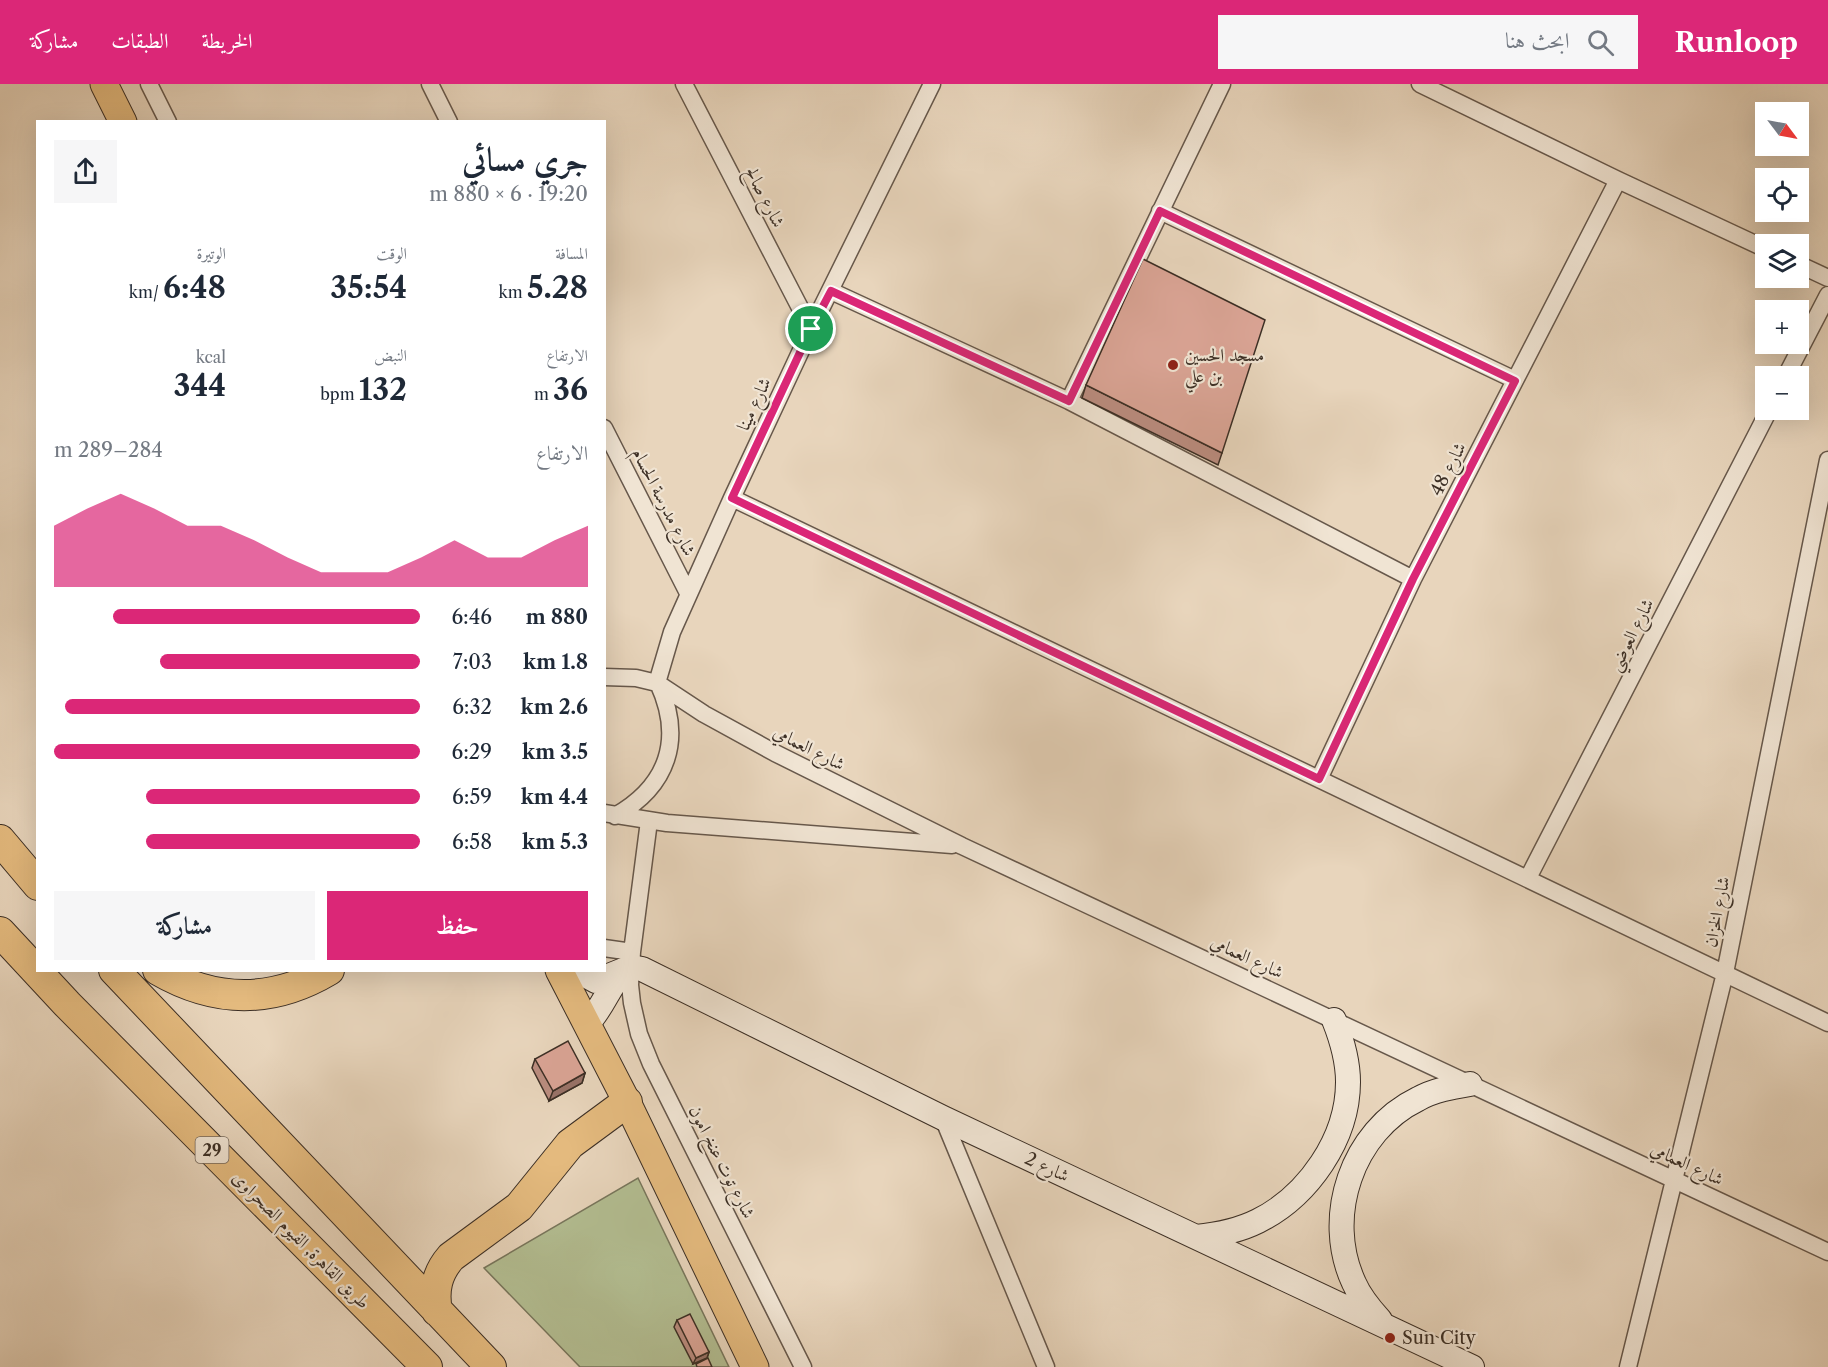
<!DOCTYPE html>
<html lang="ar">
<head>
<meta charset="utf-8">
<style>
  :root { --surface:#fff; --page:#f6f6f7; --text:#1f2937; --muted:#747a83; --accent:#db2777 }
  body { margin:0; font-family:"Libre Caslon Text",Amiri,serif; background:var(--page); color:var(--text); direction:rtl; height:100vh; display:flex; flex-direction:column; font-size:22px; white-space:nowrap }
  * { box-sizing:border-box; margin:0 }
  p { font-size:20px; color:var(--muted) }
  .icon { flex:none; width:33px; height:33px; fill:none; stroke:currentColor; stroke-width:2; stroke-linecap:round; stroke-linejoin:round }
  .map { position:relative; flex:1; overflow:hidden; direction:ltr }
  .details { position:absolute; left:36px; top:36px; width:570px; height:852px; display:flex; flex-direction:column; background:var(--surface); border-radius:0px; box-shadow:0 6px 24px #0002; direction:rtl }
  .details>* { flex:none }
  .needle { width:39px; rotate:122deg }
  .buttons { position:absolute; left:1755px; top:18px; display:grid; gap:12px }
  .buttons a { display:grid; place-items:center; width:54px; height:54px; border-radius:0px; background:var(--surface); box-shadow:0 6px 24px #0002; font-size:30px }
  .pin { position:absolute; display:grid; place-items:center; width:51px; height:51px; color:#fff; margin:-26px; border:3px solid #fff; border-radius:50%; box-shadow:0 2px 6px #0007 }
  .round { display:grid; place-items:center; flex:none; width:63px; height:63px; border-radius:0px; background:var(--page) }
  .headline { display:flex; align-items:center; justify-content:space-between; height:102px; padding:0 18px }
  h1 { font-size:33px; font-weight:700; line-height:45px }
  .figures { display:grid; grid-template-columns:repeat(3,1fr); gap:9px; height:102px; padding:6px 18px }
  .figures div { display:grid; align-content:center }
  .figures b { font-size:30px; font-weight:700 }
  .figures small { font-size:16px; font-weight:400 }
  .figures p { font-size:16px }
  .chart { height:168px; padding:12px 18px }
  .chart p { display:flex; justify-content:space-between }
  .chart svg { width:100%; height:108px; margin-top:6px; fill:var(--accent); opacity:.7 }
  .button { display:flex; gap:12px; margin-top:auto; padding:12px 18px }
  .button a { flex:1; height:69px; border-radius:0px; background:var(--accent); color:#fff; font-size:24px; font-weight:700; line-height:69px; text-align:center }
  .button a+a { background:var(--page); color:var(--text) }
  ul { padding:0 18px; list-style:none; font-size:20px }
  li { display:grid; grid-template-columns:96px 72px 1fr; align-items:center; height:45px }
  li i { height:15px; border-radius:8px; background:var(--accent) }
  header { display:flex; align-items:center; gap:36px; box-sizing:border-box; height:84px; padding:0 30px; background:var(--accent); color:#fff }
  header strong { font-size:28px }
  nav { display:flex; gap:33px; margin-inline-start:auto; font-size:21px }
  .search { width:420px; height:54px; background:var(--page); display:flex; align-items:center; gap:15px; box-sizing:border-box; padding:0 21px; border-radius:0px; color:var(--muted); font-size:22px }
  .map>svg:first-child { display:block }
  .green { fill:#b3be92; stroke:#78765c; stroke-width:1.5 }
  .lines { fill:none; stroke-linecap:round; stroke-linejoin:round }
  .street-casing { stroke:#67584b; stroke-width:19 }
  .secondary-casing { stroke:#3c2f25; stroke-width:26 }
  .primary-casing { stroke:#3c2f25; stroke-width:29 }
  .highway-casing { stroke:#3c2f25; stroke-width:32 }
  .street { stroke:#f0e4d3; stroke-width:16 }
  .secondary { stroke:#f0e4d3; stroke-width:24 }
  .primary { stroke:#e4ba7e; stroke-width:27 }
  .highway { stroke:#e4ba7e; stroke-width:30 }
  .wall { fill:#bb8d80; stroke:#3c2f25; stroke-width:1.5 }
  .shaded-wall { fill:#997368; stroke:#3c2f25; stroke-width:1.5 }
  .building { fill:#daa495; stroke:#3c2f25; stroke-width:1.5 }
  .route-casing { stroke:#fff; stroke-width:12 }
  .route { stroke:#db2777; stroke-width:8 }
  .poi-dot { fill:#8f2418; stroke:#f0e4d3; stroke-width:2 }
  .labels { text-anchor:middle; stroke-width:4.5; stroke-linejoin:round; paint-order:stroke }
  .shield { fill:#f0e4d3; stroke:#726559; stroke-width:1.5 }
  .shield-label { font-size:16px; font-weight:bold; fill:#3c2f25 }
  .street-label { font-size:18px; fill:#3c2f25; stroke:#f0e4d3 }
  .poi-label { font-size:18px; fill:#3c2f25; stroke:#f0e4d3; text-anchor:start }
</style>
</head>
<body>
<header>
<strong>Runloop</strong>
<div class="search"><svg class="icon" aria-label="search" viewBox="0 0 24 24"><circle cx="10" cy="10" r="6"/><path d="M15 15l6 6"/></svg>ابحث هنا</div>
<nav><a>الخريطة</a><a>الطبقات</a><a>مشاركة</a></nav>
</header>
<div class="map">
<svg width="1828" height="1283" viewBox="0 0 1828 1283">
  <rect width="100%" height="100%" fill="#e8d5bc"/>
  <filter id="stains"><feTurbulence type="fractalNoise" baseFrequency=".00333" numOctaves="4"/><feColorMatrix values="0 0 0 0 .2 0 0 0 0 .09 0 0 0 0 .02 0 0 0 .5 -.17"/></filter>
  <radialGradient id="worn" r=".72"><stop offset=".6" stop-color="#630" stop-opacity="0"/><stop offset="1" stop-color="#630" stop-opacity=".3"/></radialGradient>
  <path class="green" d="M638,1094l91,189h-149l-96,-99z"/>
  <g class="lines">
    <defs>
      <path id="street" d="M149,0l19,38
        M430,0l19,38
        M684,0l127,245
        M1420,0l198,96 148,69
        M1160,127l355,169
        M1798,180l30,14
        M831,207l238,110 344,178
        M1786,292l42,-81
        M1069,317l153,-317
        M604,344l84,165
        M732,414l1096,525
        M604,593l32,1 21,5 47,31 71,39 187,93 866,406
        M657,599l15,-51 60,-134 79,-169 121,-245
        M1319,695l94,-200 205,-399
        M604,729l63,10 285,22
        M615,732c53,-30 69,-77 43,-133
        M649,737l-17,131 -2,33 2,18 7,31 12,30 152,303
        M1528,794l241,-468
        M604,864l28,4
        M943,1034l103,249
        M1628,1283l97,-394 103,-513"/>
      <path id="secondary" d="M576,886l20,11 35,-14 11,2 301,149 529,249
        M587,940c16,-16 22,-38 37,-54
        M1196,1153c21,-2 42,-6 62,-16 50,-25 90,-82 90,-139 0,-22 -6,-42 -14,-62
        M1380,1236c-10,-11 -20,-23 -26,-37 -31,-66 -2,-152 64,-184 16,-9 34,-12 52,-15"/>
      <path id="primary" d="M104,0l19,38
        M559,886l68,132 128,265"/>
      <path id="highway" d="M0,756l38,45
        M0,848l67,72 360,363
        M114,886l377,397
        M158,886c57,33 114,34 171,0
        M437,1227c-4,-21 0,-38 14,-54l68,-50 51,-63 57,-42"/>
    </defs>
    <use href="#street" class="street-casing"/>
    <use href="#secondary" class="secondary-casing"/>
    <use href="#primary" class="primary-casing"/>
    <use href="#highway" class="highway-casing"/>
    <use href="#street" class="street"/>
    <use href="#secondary" class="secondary"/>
    <use href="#primary" class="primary"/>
    <use href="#highway" class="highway"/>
  </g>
  <path class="wall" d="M1086,301l136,68 -4,12 -136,-67z
    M535,975l50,14 -3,10 -33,18 -17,-33z
    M677,1236l32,32 -2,6 -14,6 -19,-37z"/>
  <path class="shaded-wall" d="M585,989l-3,10 -33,18 4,-10z
    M709,1268l-2,6 -14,6 3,-6z"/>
  <path class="building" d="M1143,175l122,61 -43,133 -136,-68z
    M568,957l17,32 -32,18 -18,-32z
    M690,1230l19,38 -13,6 -19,-38z
    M708,1274l4,9h-15l-1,-3z"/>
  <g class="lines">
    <defs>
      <path id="route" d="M1160,127l355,170 -102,198 -94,200 -587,-281 79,-169 20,-38 238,110z"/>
    </defs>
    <use href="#route" class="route-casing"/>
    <use href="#route" class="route"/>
  </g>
  <g class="poi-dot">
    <circle cx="1173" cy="281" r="6"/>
    <circle cx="1390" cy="1254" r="6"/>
  </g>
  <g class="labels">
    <rect class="shield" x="195.5" y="1053" width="33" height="26" rx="4.5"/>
    <g class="shield-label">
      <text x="212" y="1072">29</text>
    </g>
    <g class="street-label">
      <text transform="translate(765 113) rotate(63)" y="6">شارع صالح</text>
      <text transform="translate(754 320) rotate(-65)" y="6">شارع مينا</text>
      <text transform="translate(1448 385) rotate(-63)" y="6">شارع 48</text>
      <text transform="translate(664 418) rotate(63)" y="6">شارع مدرسة الحسام</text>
      <text transform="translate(1631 551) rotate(-63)" y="6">شارع العوضي</text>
      <text transform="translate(809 664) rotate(27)" y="6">شارع العمامي</text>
      <text transform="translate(1717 828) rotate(-79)" y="6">شارع الخزان</text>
      <text transform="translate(1247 873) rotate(25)" y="6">شارع العمامي</text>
      <text transform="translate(722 1078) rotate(63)" y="6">شارع توت عنخ امون</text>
      <text transform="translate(1687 1080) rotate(25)" y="6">شارع العمامي</text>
      <text transform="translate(1047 1083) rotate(25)" y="6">شارع 2</text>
      <text transform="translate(301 1156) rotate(45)" y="6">طريق القاهرة, الفيوم الصحراوى</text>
    </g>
    <g class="poi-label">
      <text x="1185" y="277">مسجد الحسين<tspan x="1185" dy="21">بن علي</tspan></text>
      <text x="1402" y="1260">Sun City</text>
    </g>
  </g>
  <rect width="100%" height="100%" filter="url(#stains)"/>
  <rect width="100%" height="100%" fill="url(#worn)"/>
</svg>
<div class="buttons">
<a><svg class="needle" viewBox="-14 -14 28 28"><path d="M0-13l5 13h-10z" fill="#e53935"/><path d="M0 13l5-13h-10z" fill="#747a83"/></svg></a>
<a><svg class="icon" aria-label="locate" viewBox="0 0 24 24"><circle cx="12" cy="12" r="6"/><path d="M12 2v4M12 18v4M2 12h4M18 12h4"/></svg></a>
<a><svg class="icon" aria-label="layers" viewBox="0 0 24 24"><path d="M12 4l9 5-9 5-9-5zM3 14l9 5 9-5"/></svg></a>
<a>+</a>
<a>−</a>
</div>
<div class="pin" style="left:811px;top:245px;background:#1e9e55"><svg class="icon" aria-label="arrive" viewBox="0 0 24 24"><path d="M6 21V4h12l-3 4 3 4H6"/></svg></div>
<section class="details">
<div class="headline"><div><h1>جري مسائي</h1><p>19:20 · 6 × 880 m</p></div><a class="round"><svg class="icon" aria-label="share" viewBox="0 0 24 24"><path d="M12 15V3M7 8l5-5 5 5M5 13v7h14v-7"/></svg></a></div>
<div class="figures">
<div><p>المسافة</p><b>5.28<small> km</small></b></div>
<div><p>الوقت</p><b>35:54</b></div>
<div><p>الوتيرة</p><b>6:48<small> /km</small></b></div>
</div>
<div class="figures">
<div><p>الارتفاع</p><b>36<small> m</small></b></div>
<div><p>النبض</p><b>132<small> bpm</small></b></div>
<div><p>kcal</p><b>344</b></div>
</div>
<div class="chart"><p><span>الارتفاع</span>284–289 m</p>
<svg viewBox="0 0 160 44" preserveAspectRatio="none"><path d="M0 44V19L10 12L20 6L30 12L40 19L50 19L60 25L70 32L80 38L90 38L100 38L110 32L120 25L130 32L140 32L150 25L160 19V44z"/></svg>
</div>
<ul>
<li><b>880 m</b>6:46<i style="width:84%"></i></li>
<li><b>1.8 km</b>7:03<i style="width:71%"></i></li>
<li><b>2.6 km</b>6:32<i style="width:97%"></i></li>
<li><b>3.5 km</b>6:29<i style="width:100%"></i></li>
<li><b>4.4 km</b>6:59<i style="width:75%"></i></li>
<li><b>5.3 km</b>6:58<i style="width:75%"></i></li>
</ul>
<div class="button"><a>حفظ</a><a>مشاركة</a></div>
</section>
</div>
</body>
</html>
